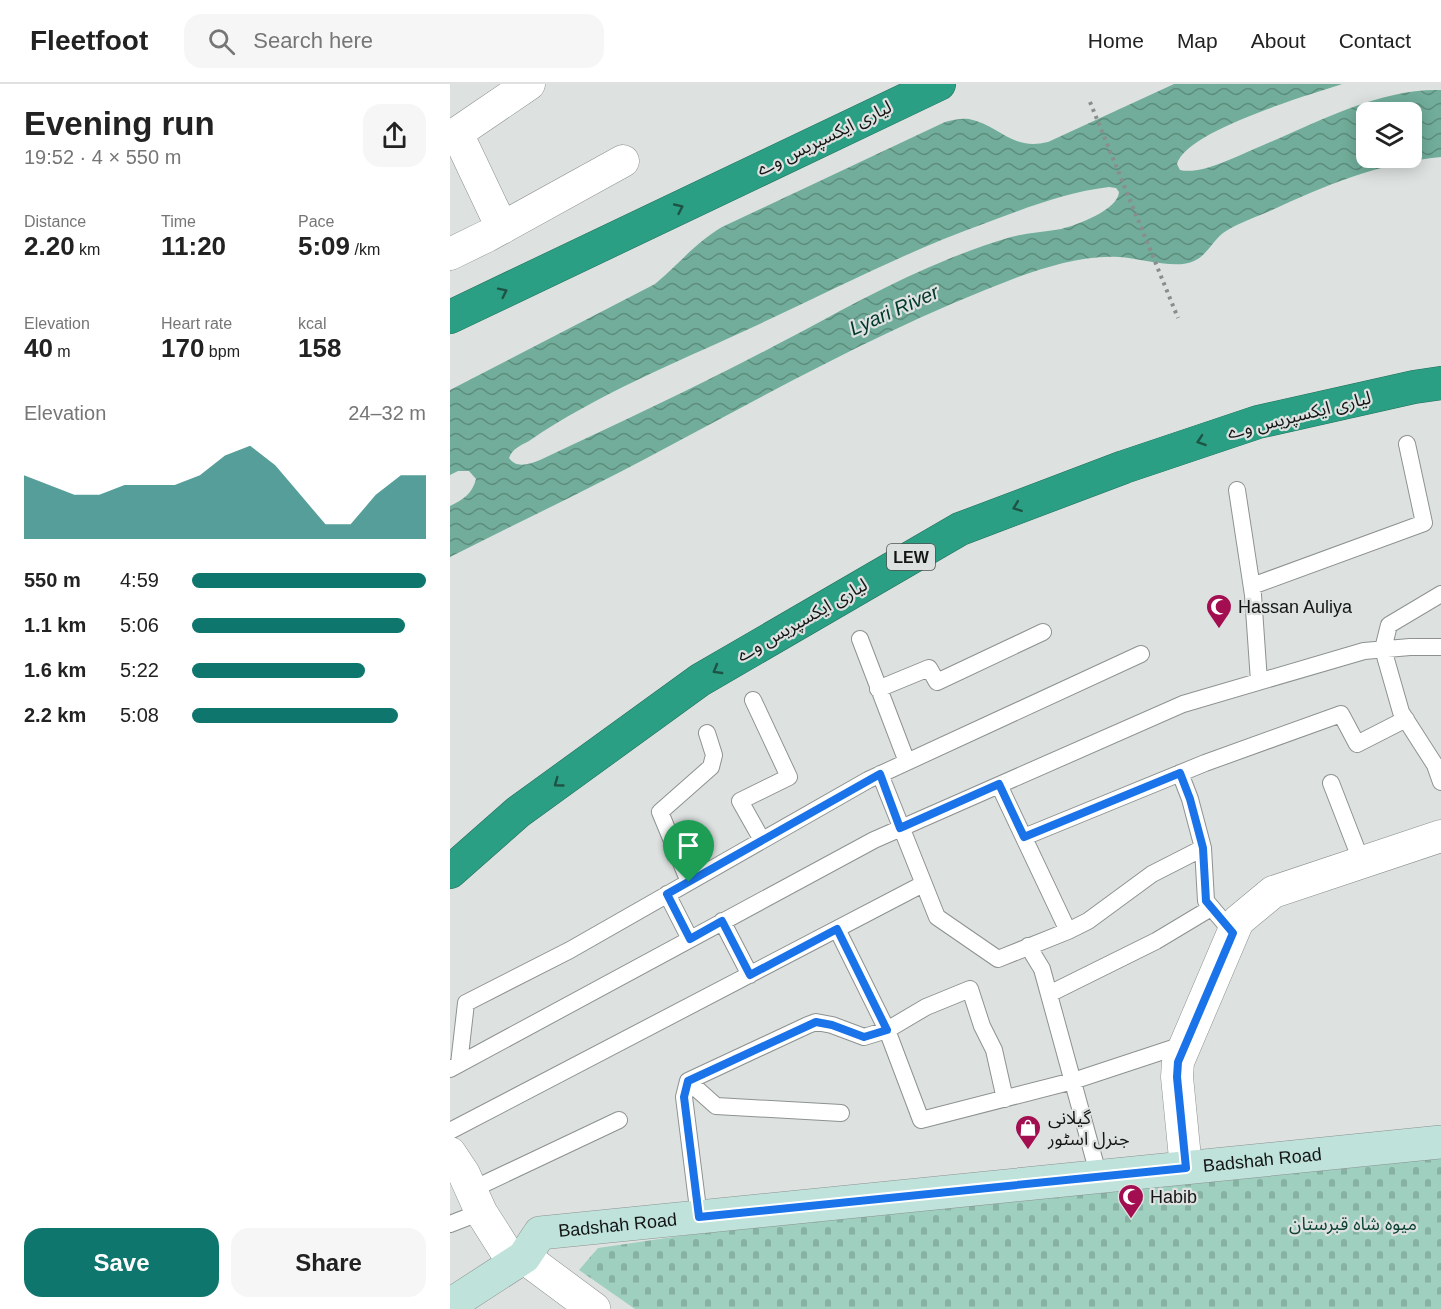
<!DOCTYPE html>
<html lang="en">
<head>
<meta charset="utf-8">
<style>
  :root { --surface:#fff; --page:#f6f6f6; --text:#222; --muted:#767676; --line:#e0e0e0; --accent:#0f766e }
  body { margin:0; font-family:Arial,"Noto Sans Arabic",sans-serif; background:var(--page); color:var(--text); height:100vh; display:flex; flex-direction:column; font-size:22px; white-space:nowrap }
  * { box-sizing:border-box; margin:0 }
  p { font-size:20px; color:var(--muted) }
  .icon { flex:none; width:33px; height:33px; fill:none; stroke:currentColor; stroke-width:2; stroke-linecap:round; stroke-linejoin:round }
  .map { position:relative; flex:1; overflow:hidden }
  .sheet { display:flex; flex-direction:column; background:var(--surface); width:450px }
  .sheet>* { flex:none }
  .tools { position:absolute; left:906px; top:18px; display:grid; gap:12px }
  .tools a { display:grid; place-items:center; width:66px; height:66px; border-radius:12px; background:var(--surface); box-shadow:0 3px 15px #0003; font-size:30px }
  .pin { position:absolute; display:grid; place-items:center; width:51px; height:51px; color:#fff; margin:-62px -26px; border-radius:50% 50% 50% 0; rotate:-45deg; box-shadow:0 0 6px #0007 }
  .pin .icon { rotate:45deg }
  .round { display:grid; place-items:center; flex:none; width:63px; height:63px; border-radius:18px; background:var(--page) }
  .overview { display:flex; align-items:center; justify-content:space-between; height:102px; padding:0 24px }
  h1 { font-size:33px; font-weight:700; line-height:45px }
  .stats { display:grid; grid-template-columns:repeat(3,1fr); gap:9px; height:102px; padding:6px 24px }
  .stats div { display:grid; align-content:center }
  .stats b { font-size:26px; font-weight:700 }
  .stats small { font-size:16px; font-weight:400 }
  .stats p { font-size:16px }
  .chart { height:168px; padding:12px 24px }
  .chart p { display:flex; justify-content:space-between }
  .chart svg { width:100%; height:108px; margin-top:6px; fill:var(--accent); opacity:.7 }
  .cta { display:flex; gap:12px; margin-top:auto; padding:12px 24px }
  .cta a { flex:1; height:69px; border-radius:18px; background:var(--accent); color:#fff; font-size:24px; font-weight:700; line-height:69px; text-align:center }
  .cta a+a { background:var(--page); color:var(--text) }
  ul { padding:0 24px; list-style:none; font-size:20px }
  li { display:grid; grid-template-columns:96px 72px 1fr; align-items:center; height:45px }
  li i { height:15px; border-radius:8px; background:var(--accent) }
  header { display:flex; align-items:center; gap:36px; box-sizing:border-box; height:84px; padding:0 30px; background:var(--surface); border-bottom:2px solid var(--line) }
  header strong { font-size:28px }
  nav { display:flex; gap:33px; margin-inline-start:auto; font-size:21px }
  .search { width:420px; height:54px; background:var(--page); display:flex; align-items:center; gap:15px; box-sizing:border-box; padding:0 21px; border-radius:18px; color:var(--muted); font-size:22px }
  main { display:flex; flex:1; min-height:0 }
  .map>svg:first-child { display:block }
  .cemetery { fill:url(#cemetery-stones) }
  .water { fill:url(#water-waves); fill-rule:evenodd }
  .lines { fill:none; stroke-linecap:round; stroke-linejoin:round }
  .service-casing { stroke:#8d9290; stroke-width:18 }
  .minor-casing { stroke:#8d9290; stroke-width:33 }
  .tertiary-casing { stroke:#8d9290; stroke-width:34 }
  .secondary-casing { stroke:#8d9290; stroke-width:34 }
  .motorway-casing { stroke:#236f5c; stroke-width:34 }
  .path { stroke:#898d8c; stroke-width:4; stroke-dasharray:3 4.5; stroke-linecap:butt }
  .service { stroke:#fff; stroke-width:16 }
  .minor { stroke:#fff; stroke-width:32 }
  .tertiary { stroke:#fff; stroke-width:33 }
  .secondary { stroke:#bfe2da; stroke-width:33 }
  .motorway { stroke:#2b9f83; stroke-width:33 }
  .oneway { stroke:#1e5446 }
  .route-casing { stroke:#fff; stroke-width:12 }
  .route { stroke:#1a73e8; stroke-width:8 }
  .labels { text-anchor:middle; stroke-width:4.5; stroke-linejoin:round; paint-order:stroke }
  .shield { fill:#dde2e0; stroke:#505352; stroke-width:1.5 }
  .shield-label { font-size:16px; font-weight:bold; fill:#141615 }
  .street-label { font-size:18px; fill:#141615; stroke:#dde2e0 }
  .poi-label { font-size:18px; fill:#141615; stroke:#dde2e0; text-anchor:start }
  .park-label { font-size:18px; fill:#0e4336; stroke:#dde2e0 }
  .water-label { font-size:20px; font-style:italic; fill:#00372b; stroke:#dde2e0 }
</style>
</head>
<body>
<header>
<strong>Fleetfoot</strong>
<div class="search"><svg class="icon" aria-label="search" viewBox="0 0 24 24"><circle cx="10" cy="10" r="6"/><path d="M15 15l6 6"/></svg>Search here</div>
<nav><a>Home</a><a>Map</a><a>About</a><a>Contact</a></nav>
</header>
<main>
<section class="sheet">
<div class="overview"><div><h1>Evening run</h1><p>19:52 · 4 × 550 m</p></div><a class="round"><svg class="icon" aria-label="share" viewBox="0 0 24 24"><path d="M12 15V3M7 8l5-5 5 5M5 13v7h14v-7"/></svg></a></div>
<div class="stats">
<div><p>Distance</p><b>2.20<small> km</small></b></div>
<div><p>Time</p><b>11:20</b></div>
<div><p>Pace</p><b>5:09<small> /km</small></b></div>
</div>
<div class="stats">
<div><p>Elevation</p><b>40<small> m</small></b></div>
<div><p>Heart rate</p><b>170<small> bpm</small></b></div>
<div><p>kcal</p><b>158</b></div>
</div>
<div class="chart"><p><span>Elevation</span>24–32 m</p>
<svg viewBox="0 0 160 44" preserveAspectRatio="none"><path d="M0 44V18L10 22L20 26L30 26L40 22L50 22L60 22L70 18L80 10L90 6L100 14L110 26L120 38L130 38L140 26L150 18L160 18V44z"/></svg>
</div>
<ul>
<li><b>550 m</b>4:59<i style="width:100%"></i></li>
<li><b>1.1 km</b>5:06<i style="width:91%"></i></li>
<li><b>1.6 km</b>5:22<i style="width:74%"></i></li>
<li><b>2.2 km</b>5:08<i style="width:88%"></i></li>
</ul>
<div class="cta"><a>Save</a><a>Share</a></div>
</section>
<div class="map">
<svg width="991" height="1225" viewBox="0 0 991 1225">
  <defs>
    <pattern id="cemetery-stones" width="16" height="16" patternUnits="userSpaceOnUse" patternTransform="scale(1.5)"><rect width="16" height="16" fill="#9ecfbf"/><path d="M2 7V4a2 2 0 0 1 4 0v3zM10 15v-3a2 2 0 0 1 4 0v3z" fill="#87b1a3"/></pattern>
    <pattern id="water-waves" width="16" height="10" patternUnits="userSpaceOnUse" patternTransform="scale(1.5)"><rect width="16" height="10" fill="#71ad9a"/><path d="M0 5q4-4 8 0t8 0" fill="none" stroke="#5c8c7c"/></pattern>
  </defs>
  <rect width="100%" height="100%" fill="#dde2e0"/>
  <path class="cemetery" d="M991,1041v184h-806l-56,-39 19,-22z"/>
  <path class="water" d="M724,0h168c-33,11 -157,47 -165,80l3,6c21,5 55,-13 74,-21 58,-24 124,-61 187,-59v67c-61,6 -116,28 -171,54 -14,6 -31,12 -44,20 -13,8 -18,24 -32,30 -18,9 -54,-3 -75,-4 -34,-2 -70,9 -101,20 -130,49 -251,117 -373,182 -64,34 -130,65 -195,98v-51c14,-7 22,-12 26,-27l-7,-8h-11l-8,4v-85l205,-106c24,-20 40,-41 67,-57l223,-105c8,-2 16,-4 24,-3 31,6 42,32 79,23zM916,28h46v46h-46zM659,103l7,1 3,4c-1,18 -42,33 -58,37 -17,3 -34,4 -50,8 -20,6 -40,13 -60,21 -61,24 -117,57 -175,87 -77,41 -157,78 -236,115 -11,4 -23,9 -31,-2 4,-10 11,-12 20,-17 69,-47 146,-78 222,-113 77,-36 152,-75 232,-104 40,-15 83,-32 126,-37z"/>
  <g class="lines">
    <defs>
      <path id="service" d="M787,406l16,105 6,86
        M802,502l172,-63 -17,-79
        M991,510l-52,31 -6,24 18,63 34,53 6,17
        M410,555l47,123
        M428,605l51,-21 8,14 106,-50
        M303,616l36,77 -49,24 22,39
        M730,689l10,26 13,49 3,53 27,32
        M430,690l57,143 61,42 70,-28 -69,-146
        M881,699l31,80
        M574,753l181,-74 136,-49 16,30 49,-25
        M239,798l-29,-70 51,-45 3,-12 -7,-22
        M217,810l23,45
        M272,837l28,54
        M387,845l50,101 34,90 152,-39 112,-37
        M618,847l20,-10 64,-47 51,-26
        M578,862l14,23 57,208
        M599,910l107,-53 55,-33
        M9,980l7,-61 104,-53 298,-170 273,-126
        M0,985l424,-229 309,-136 181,-53 46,-4h31
        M238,997l28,25 125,7
        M0,1047l473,-247
        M21,1106l148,-70
        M249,1133l-15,-120 4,-16 120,-56 8,-3 16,3 32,12 23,-7 39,-23 44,-18 12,37 12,24 11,49
        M0,1140l31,-12"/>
      <path id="minor" d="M7,49l45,95
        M0,51l7,-2 72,-49
        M0,170l37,-18 136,-75
        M0,1069l14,21 17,38 33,52
        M736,1084l-9,-91 1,-15 60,-141 35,-29 168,-56"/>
      <path id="tertiary" d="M74,1173l70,52"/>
      <g id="secondary">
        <path id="s1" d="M0,1221l74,-48 16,-24 901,-91"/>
      </g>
      <path id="motorway" d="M0,233l489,-233
        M0,788l68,-60 182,-132 260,-151 164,-62 134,-45 156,-35 27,-4"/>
    </defs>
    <use href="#service" class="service-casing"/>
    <use href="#minor" class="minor-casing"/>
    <use href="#tertiary" class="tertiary-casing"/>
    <use href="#secondary" class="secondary-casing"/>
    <use href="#motorway" class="motorway-casing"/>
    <path class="path" d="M640,18l88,216"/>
    <use href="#service" class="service"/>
    <use href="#minor" class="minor"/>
    <use href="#tertiary" class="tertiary"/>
    <use href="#secondary" class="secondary"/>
    <use href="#motorway" class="motorway"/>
  </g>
  <defs><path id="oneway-chevron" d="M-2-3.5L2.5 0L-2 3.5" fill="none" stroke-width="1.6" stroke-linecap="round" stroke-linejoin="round" transform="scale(1.5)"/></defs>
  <g class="oneway">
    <use href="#oneway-chevron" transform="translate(229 124) rotate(-25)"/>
    <use href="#oneway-chevron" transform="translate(53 208) rotate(-26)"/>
    <use href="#oneway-chevron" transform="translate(751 357) rotate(161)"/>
    <use href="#oneway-chevron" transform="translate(567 423) rotate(159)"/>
    <use href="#oneway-chevron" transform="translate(267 586) rotate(150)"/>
    <use href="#oneway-chevron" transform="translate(108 699) rotate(144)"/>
  </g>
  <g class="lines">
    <defs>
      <path id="route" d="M730,689l10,26 13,49 3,53 27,32 -55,129 -1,15 9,91 -487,49 -15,-120 4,-16 128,-59 16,3 32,12 23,-7 -50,-101 -87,46 -28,-54 -32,18 -23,-45 213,-120 20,54 99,-44 25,53z"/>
    </defs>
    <use href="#route" class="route-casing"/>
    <use href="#route" class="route"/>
  </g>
  <defs>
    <symbol id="mosque-pin" viewBox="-11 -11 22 30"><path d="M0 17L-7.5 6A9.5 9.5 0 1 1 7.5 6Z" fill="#a20e50" stroke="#dde2e0"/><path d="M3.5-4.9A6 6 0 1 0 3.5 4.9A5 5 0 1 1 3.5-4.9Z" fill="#fff"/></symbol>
    <symbol id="shop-pin" viewBox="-11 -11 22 30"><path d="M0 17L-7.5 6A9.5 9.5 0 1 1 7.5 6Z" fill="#a20e50" stroke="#dde2e0"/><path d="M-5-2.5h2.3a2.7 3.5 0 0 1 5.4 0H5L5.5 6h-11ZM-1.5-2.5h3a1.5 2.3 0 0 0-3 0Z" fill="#fff"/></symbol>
  </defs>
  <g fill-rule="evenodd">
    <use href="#mosque-pin" x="754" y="508" width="30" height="40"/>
    <use href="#shop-pin" x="563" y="1029" width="30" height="40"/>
    <use href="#mosque-pin" x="666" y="1098" width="30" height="40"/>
  </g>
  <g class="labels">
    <rect class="shield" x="437" y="460" width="48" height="26" rx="4.5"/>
    <g class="shield-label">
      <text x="461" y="479">LEW</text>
    </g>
    <g class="street-label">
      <text transform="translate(374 54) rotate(-26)" y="6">لیاری ایکسپریس وے</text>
      <text transform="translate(849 331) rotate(-14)" y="6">لیاری ایکسپریس وے</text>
      <text transform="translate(352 536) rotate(-30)" y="6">لیاری ایکسپریس وے</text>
      <text dy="6" stroke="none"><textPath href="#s1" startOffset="843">Badshah Road</textPath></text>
      <text dy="6" stroke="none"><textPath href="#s1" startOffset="195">Badshah Road</textPath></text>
    </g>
    <g class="poi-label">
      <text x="788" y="529">Hassan Auliya</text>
      <text x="598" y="1040">گیلانی<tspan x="598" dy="21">جنرل اسٹور</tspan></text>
      <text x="700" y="1119">Habib</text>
    </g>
    <g class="park-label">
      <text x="903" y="1146">میوہ شاہ قبرستان</text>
    </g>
    <g class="water-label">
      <text transform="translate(444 226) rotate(-24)" y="7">Lyari River</text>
    </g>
  </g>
</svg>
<div class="tools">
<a><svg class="icon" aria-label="layers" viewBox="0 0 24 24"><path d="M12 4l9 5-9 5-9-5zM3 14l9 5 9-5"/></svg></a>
</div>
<div class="pin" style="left:239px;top:798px;background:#1e9e55"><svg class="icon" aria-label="arrive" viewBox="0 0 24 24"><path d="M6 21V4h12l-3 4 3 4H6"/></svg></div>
</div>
</main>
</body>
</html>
